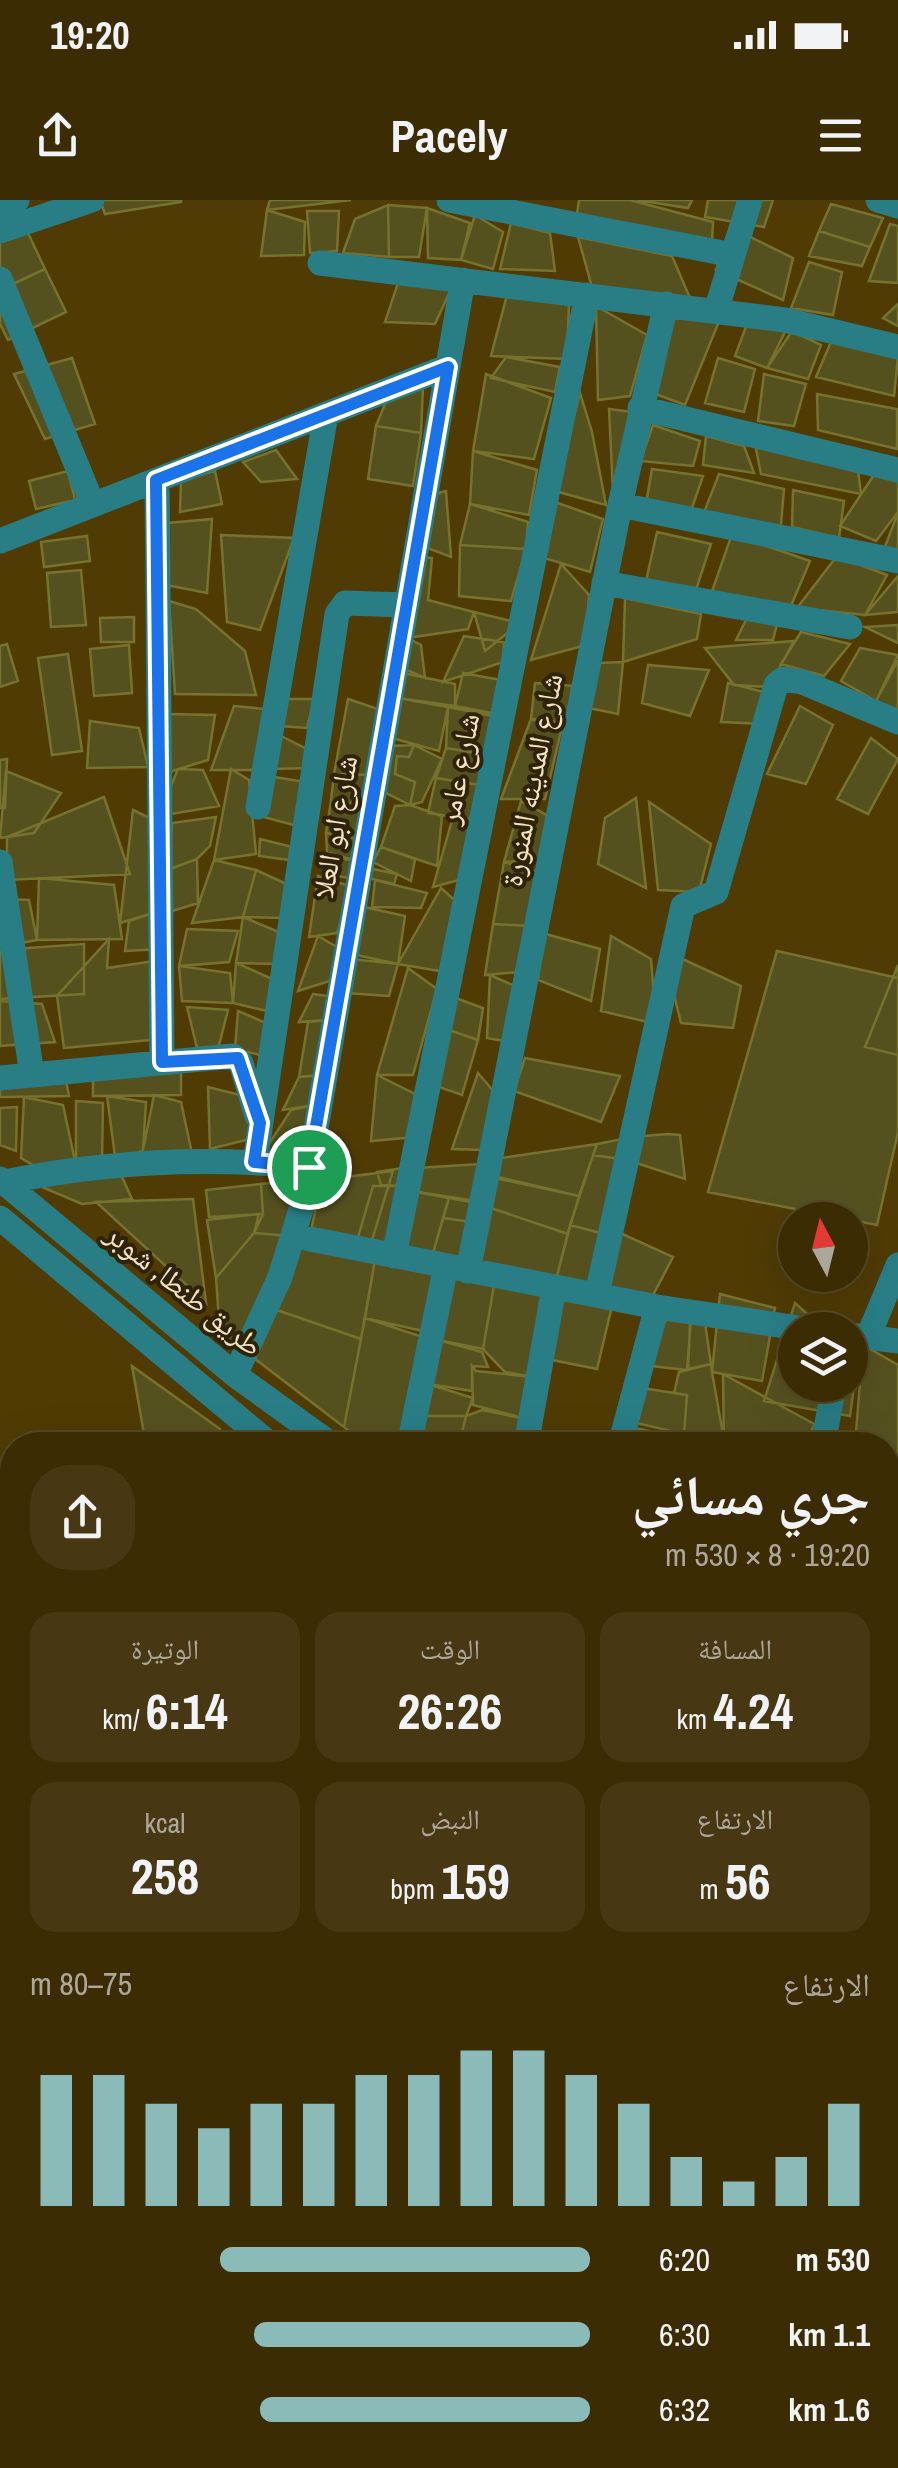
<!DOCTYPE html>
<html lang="ar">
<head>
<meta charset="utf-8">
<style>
  :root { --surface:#3c2c04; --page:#473813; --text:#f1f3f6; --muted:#aca79a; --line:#554826; --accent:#8bbbb9 }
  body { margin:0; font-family:"Archivo Narrow","Noto Naskh Arabic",sans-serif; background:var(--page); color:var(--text); direction:rtl; height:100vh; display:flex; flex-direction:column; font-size:38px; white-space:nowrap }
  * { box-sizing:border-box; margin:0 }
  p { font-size:32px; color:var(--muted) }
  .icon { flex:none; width:55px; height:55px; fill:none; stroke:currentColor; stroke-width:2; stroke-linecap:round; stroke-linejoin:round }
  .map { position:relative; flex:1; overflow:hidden; direction:ltr }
  .drawer { position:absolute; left:0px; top:1232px; width:900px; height:1038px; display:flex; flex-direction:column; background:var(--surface); border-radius:40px 40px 0 0; box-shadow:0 10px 40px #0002,0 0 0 2px var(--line); direction:rtl }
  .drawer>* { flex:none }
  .needle { width:65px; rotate:353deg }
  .controls { position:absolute; left:778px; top:1002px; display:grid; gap:20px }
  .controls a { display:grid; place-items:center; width:90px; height:90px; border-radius:50%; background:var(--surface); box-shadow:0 10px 40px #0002,0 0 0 2px var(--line); font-size:50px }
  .pin { position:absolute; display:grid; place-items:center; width:85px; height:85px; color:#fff; margin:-42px; border:5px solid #fff; border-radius:50%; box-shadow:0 2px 10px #0007 }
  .round { display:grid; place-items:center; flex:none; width:105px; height:105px; border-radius:40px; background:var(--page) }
  .headline { display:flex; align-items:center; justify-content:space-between; height:170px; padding:0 30px }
  h1 { font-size:55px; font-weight:700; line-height:75px }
  .metrics { display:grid; grid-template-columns:repeat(3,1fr); gap:15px; height:170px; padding:10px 30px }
  .metrics div { display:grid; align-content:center; border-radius:25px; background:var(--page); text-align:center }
  .metrics b { font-size:50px; font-weight:700 }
  .metrics small { font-size:28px; font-weight:400 }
  .metrics p { font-size:28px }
  .chart { height:280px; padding:20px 30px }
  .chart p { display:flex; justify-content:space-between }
  .chart svg { width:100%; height:180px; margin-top:10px; stroke:var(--accent); stroke-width:6 }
  ul { padding:0 30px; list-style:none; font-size:32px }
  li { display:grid; grid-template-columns:160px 120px 1fr; align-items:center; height:75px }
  li i { height:25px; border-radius:12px; background:var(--accent) }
  .status { display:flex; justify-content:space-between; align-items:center; height:70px; padding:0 50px; background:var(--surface); direction:ltr }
  .status svg { height:28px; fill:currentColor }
  header { display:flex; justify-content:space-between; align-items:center; height:130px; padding:0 30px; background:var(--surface); font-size:45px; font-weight:700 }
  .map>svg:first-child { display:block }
  .building { fill:#55511f; stroke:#77722e; stroke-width:2.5 }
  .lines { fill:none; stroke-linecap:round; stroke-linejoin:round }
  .minor { stroke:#297e86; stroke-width:25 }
  .route-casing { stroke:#fff; stroke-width:20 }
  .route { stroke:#1a73e8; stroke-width:12 }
  .labels { text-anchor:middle; stroke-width:8; stroke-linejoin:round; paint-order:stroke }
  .street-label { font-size:30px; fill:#f4e4c5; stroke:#2f2308 }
</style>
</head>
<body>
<div class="status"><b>19:20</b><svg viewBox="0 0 49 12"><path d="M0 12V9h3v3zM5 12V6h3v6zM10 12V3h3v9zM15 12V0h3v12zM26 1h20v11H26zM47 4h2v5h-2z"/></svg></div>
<header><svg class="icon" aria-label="menu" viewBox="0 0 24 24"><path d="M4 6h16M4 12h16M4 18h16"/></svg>Pacely<svg class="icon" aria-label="share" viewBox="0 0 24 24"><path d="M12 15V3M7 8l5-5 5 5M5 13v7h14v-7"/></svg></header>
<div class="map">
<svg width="898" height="2268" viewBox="0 0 898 2268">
  <rect width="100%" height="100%" fill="#503b05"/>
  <path class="building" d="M100,0h81v2l-76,12z
    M270,0h81l-84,10z
    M579,0h51l83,22 -1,20 -135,-28z
    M637,0h55l-4,8z
    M708,0h65l-9,27 -59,-10z
    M831,4l52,14 -13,29 -51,-16z
    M388,5l1,52 -46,-4 12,-34z
    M388,5l39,3 -8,49h-30z
    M427,8l43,15 -9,37 -33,-2z
    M267,10l38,12 -1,33 -43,1z
    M307,11h32l-2,40 -27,2z
    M475,15l28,17 -10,37 -32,-9z
    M20,16l25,53 -45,21v-65z
    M511,23l39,10 5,38 -55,-2z
    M890,24l8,2v57l-29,-2z
    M730,27l63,31 -10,42 -67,-30z
    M819,31l51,16 -8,19 -53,-10z
    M578,37l94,19 18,42 -98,-11z
    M809,62l33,10 -9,43 -42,-7z
    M45,69l21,43 -58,28 -8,-16v-34z
    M399,80l53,7 -17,37 -50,-2z
    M508,91l61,12 -2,56 -76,-3z
    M898,104v22l-15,-8z
    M596,106l51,29 -17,61 -32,4z
    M677,111l43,8 -35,86 -35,-13z
    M747,124l39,6 -19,38 -32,-12z
    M792,131l29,14 -13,34 -41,-11z
    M833,137l65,20 -4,39 -78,-19z
    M506,157l54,10 -5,25 -64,-14z
    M72,158l23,66 -50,15 -31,-65z
    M718,158l37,11 -11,43 -39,-9z
    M486,174l65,24 -17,61 -61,-8z
    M764,174l42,10 -12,42 -36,-5z
    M423,187l-2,46 -45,-7 13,-32z
    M580,193l12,39 14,73 -51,-14z
    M817,194l80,15v40l-79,-19z
    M609,209l24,3 -20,80z
    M653,225l47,16 -7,25 -53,-5z
    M376,226l45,7 -8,53 -45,-7z
    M706,236l38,10 10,27 -51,-8z
    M755,244l103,26 3,24 -100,-20z
    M276,250l21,29 -36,3 -18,-20z
    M473,251l64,19 -8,45 -59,-11z
    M652,269l51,7 -11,32 -46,-4z
    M68,271l7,29 -39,9 -7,-28z
    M215,271l7,33 -42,8 1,-32z
    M719,274l65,15 -4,47 -77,-21z
    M874,275l24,5v32l-22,29 -36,-15z
    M793,290l51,11 -5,37 -47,-11z
    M446,291l5,66 -29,-11 8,-51z
    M555,302l48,17 -13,53 -46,-14z
    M470,304l58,18 -2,27 -66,-4z
    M898,313v42l-14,-6z
    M212,319l-5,74 -46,-9 7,-61z
    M657,332l54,12 -18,55 -49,-9z
    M732,334l78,27 -20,47 -79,-14z
    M221,335l73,3 -34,92 -33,-8z
    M87,336l3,25 -46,6 -3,-25z
    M460,345l66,4 -15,52 -52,-5z
    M837,356l50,19 -22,40 -68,-7z
    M422,357l10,1 -4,42 46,12 -6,17 -61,9z
    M561,364l28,31 -3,50 -55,15z
    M81,370l5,55 -35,2 -4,-54z
    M898,376v36l-33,3z
    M625,398l76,16 -4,25 -74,23z
    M169,401l27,8 49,42 11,44 -81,-1z
    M474,412l37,9v9l-26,21z
    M750,412l28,8 -5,20h-37z
    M134,417v25h-33l-1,-24z
    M898,425v18l-33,-16z
    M801,432l49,12 -26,32 -43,-12z
    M464,436l40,6 -1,20 -60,20z
    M407,438l14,7 4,33 -25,-11z
    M794,441l-25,46 -35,-2 -29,-37z
    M7,444l11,37 -18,6v-41z
    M129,445l3,48 -38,3 -4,-47z
    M860,448l38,7 -22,46 -35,-20z
    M68,454l14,97 -30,4 -14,-97z
    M898,460v51l-22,-10z
    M623,462l-5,52 -29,-6 9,-45z
    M648,465l61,5 -19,46 -48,-13z
    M403,473l52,11v22l-57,-8z
    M463,473l43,8 -9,33 -42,-8z
    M535,483l37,3 -3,37 -38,-4z
    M728,483l44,11 -8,30 -43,-2z
    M398,498l50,9 -9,44 -47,-13z
    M285,499h29l-7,29 -27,-2z
    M348,499l33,11 -9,65 -38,-1z
    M234,506l31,3 -9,61h-45z
    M800,506l33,19 -27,59 -39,-10z
    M448,507l50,10 -10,38 -42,-7z
    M168,514l47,1 -7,45 -39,12z
    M531,519l30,12 -16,68h-44z
    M90,521l49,7 9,39 -61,1z
    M279,535l34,17 -3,16 -39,1z
    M871,538l27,21 -30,55 -31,-15z
    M414,545l28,14 -20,43 -12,3 5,-23 -20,-8 2,-18 12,1z
    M414,545l-5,12 -12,-1 -2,18 20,8 -5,23 -26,-13 5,-46z
    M446,548l42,7 -8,30 -44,-7z
    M7,559l-2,49h-5v-48z
    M178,569l25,1 16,36 -60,10z
    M231,569l18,11 7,74 -42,6z
    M6,571l55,22 -27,40 -34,5z
    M334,574l38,1 -5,29 -36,-3z
    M268,576l37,6 -4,45 -41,-11z
    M436,578l44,7 -10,34 -42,-6z
    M104,597l26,77 -123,6v-43z
    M636,598l10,90 -48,-24 7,-46z
    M331,601l36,3 -4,36 -37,-7z
    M521,601l29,16 -7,43 -39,2z
    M649,602l62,42 -12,48 -41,-2z
    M410,605l32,11 -5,50 -56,-19 14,-41z
    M133,610l19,9 1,94 -33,10z
    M216,617l-6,29 -13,13 -27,10 2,-46z
    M453,617l17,9 -7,53 -30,8z
    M326,633l37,7 -7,21 -29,-9z
    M260,639l32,8 -3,13 -30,-4z
    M381,647l34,12 -4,22 -38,-19z
    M333,657l23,4v18l-26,-4z
    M197,659l1,44 -29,9 1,-43z
    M214,660l42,10 -13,47 -51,6z
    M504,662l38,11 -14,53 -35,-2z
    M373,669l24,5 -3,10 -26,-6z
    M256,670l35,16 -8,32 -40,-1z
    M318,676l35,11 -16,46 -28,4z
    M39,678l75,7 8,54 -85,1z
    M375,680l52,13 -6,15 -49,-1z
    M441,688l20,18 -15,66 -48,-8z
    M0,699l29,1 8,40 -37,7z
    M360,706l45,10 -7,48 -46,-10z
    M153,713l8,36 -36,2 4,-30z
    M243,717l36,15 2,32 -45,-1z
    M493,724l35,2 -9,46 -34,3z
    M187,729l51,2 -9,31 -50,4z
    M542,733l58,16 -9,52 -53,-21z
    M318,736l24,14 -9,30 -35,11z
    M611,736l40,23 5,65 -55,-13z
    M109,739l-2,29 48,-7 6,78 -97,9 -7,-52z
    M84,744v50l-84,5v-49z
    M663,750l78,36 -8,42 -52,-5z
    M777,751l121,27v154l-21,93 -169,-33z
    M351,759l47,5 -9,32 -43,-3z
    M236,763l39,17 -4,32 -38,-9z
    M898,765v90l-33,-8z
    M179,766l51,7 3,30 -51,-2z
    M408,768l29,21 -24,86h-36z
    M490,775l27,12 -13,54 -17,-3z
    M313,794l21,3 -8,23 -27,2z
    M453,797l30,11 -5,32 -32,-11z
    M0,801l42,3 13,38 -55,4z
    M187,807l41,3 -11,43 -19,-1z
    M238,811l33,14 -7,31 -29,-7z
    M326,820l-5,55 -22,2 9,-55z
    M446,829l32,11 -16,55 -26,-9z
    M525,858l95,18 -19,46 -87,-31z
    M181,870v25l-88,1v-19z
    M478,873l17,20 -11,57 -32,-1z
    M321,875l-6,30 -32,5 16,-33z
    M377,875l40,20 -2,42 -44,4z
    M65,876l4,20 -69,1v-16z
    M208,887l40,10 2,42 -40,10z
    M154,895l27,7 13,61 -55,7z
    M107,896l39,6 -3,48 -27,14z
    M24,897l39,8 13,61 -24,10 -31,-18z
    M76,901l27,2 -1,57 -26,6z
    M315,905l-9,55 -43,-7 28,-43z
    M17,907l-1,44 -16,-6v-37z
    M668,934l12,1 5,44 -58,-19 5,-23z
    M632,937l-5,23 -34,-5 4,-11z
    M597,944l-18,52 -89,-21 4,-16z
    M593,955l34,5 -19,75 -38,-10z
    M116,964l16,35 -50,5 -59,-25z
    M480,964l-4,37 -65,-10 6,-23z
    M403,968l-1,18 -21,-1 -4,-13z
    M393,971l-22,72 -61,-8 12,-55z
    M490,977l89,19 -11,38 -83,-28z
    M302,980l-11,56 -37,-3 9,-19 -2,-30z
    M261,984l2,30 -54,3 -3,-27z
    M373,986h29l-11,65 -35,-7z
    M411,991l38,7 -18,62 -31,-12z
    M449,998l27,5 -4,19 -29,-4z
    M193,999l13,104 -110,-101z
    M485,1006l83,28 -12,46 -84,-13z
    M259,1014l-5,19 -38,45 -9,-58z
    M443,1018l29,4 -9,44 -31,-9z
    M570,1025l38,10 -12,50 -40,-5z
    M618,1032l55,25 -22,42 -43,-8z
    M254,1033l37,3 -50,115 -21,-17 -4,-56z
    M300,1043l75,17 -14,79 -90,-31z
    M375,1060l71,6 -19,66 -62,-14z
    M446,1066l49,14 -12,69 -45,-9z
    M495,1080l55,11 -17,86 -28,-5 -22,-23z
    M558,1094l54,12 -15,63 -55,-11z
    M720,1094l55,14 -13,73 -50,-9z
    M795,1103l30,27h-30v55h55v-33l8,7 -8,57 -86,-15z
    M271,1108l90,31 -17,88 -94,-72z
    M365,1118l58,19 -17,108h-40l-22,-18z
    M691,1118l-4,52 -46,-5 12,-44z
    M694,1122l11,1 6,41 -23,5 2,-44z
    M438,1140l44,12 6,15 -16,-1v25l-44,-7z
    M863,1145l35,20v142h-10v-62h-33z
    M711,1164l1,8 12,68 -40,-6 3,-39 -13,-2 5,-21z
    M132,1166l88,63 4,16h-78z
    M472,1166l4,5 57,6 -6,42 -54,-14z
    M723,1174l91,50 -8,21 -82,-5z
    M428,1184l45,14 -7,18h-42z
    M636,1187l51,8 -3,39 -52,-12z
    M482,1210l48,10 -5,25h-66l7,-29z
    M424,1216h42l-7,29h-43z
    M625,1226l44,9 -2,10h-47z
    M888,1789l10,22v5l-10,4z
    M888,1882h10v118l-10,1z
    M898,2000v66h-2l-8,-65z
    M580,2258h53l1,10h-53z
    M691,2258h78l2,10h-81z
    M781,2258h60l3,10h-61z"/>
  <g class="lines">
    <path class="minor" d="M449,0l284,55
      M878,0l20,6
      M0,14l17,-14
      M0,31l92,-31
      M320,63l465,57 113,27
      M0,79l93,226
      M716,111l34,-111
      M640,208l258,62
      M157,280l5,582
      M620,305l278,56
      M0,341l447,-174
      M604,383l246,44
      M258,607l68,-393
      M0,662l32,213
      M0,878l233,-22 8,7 16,53
      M255,962l82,-548 8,-11 61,2
      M0,979l235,196 97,70
      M4,982c99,-20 204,-26 305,-15
      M0,1018l271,227
      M295,1036l362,71 155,23
      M394,1056l193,-961
      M468,1071l152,-766 46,-201
      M597,1094l86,-388 33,-14 60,-207 7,-6 19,3 96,40
      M850,1135l48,6
      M868,1137l30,-72
      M235,1175l45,-98 23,-74 160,-923
      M409,1245l37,-179
      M526,1245l28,-157
      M620,1245l37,-138
      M823,1245l11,-60
      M0,1280l12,-1
      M0,1550l12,-4
      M888,1559l10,6
      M888,1687l10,8
      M888,1735l10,8
      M888,1858l10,-2
      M0,1994l12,-4
      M888,2058l10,81
      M573,2258l1,10"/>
  </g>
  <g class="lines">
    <defs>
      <path id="route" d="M448,167l-139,800 -55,-5 6,-39 -22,-65 -76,4 -6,-582z"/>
    </defs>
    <use href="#route" class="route-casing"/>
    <use href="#route" class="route"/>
  </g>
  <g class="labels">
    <g class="street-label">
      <text transform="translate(459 569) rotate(-79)" y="10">شارع عامر</text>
      <text transform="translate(532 580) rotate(-79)" y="10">شارع المدينه المنورة</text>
      <text transform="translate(335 627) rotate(-80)" y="10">شارع ابو العلا</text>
      <text transform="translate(184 1090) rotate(39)" y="10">طريق طنطا, شوبر</text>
    </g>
  </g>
</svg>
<div class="controls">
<a><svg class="needle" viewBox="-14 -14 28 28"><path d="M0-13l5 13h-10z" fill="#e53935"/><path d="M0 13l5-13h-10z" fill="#aca79a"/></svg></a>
<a><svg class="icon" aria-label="layers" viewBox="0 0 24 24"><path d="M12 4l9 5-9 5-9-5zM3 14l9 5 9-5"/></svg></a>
</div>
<div class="pin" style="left:309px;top:967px;background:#1e9e55"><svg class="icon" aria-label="arrive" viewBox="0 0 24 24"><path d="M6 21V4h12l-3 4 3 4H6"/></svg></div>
<section class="drawer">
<div class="headline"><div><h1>جري مسائي</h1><p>19:20 · 8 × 530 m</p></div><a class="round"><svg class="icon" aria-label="share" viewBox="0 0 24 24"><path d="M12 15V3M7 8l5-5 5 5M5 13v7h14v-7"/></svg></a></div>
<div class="metrics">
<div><p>المسافة</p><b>4.24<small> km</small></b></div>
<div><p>الوقت</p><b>26:26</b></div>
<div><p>الوتيرة</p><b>6:14<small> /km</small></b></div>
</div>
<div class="metrics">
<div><p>الارتفاع</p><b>56<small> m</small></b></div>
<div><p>النبض</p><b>159<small> bpm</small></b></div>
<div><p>kcal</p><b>258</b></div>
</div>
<div class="chart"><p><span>الارتفاع</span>75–80 m</p>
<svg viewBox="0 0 160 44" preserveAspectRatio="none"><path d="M5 44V12M15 44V12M25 44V19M35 44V25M45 44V19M55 44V19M65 44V12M75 44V12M85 44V6M95 44V6M105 44V12M115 44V19M125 44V32M135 44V38M145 44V32M155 44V19"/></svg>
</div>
<ul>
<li><b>530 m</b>6:20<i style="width:66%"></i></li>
<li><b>1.1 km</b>6:30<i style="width:60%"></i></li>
<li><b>1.6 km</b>6:32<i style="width:59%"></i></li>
</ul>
</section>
</div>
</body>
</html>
